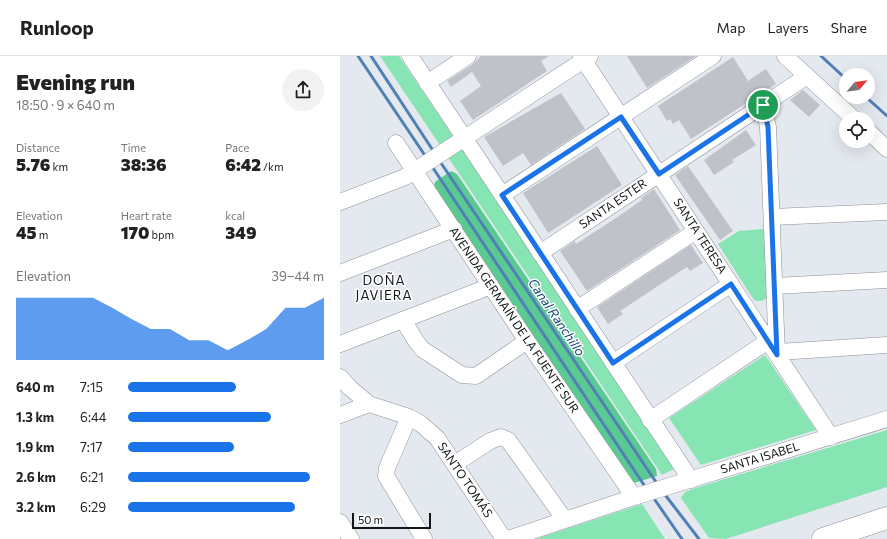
<!DOCTYPE html>
<html lang="en">
<head>
<meta charset="utf-8">
<style>
  :root { --surface:#fff; --page:#f2f2f2; --text:#222; --muted:#767676; --line:#e0e0e0; --accent:#1a73e8 }
  body { margin:0; font-family:Commissioner,sans-serif; background:var(--page); color:var(--text); height:100vh; display:flex; flex-direction:column; font-size:15px; white-space:nowrap }
  * { box-sizing:border-box; margin:0 }
  p { font-size:13px; color:var(--muted) }
  .icon { flex:none; width:22px; height:22px; fill:none; stroke:currentColor; stroke-width:2; stroke-linecap:round; stroke-linejoin:round }
  .map { position:relative; flex:1; overflow:hidden }
  .details { display:flex; flex-direction:column; background:var(--surface); width:340px }
  .details>* { flex:none }
  .needle { width:26px; rotate:61deg }
  .buttons { position:absolute; left:499px; top:12px; display:grid; gap:8px }
  .buttons a { display:grid; place-items:center; width:36px; height:36px; border-radius:50%; background:var(--surface); box-shadow:0 4px 16px #0002; font-size:20px }
  .scale { position:absolute; left:12px; bottom:10px; width:79px; box-sizing:border-box; padding-left:4px; border:2px solid #151618; border-top:0; font-size:11px; line-height:14px; white-space:nowrap; color:#151618; -webkit-text-stroke:3px #fff; paint-order:stroke }
  .pin { position:absolute; display:grid; place-items:center; width:34px; height:34px; color:#fff; margin:-17px; border:2px solid #fff; border-radius:50%; box-shadow:0 1px 4px #0007 }
  .round { display:grid; place-items:center; flex:none; width:42px; height:42px; border-radius:21px; background:var(--page) }
  .head { display:flex; align-items:center; justify-content:space-between; height:68px; padding:0 16px }
  h1 { font-size:22px; font-weight:800; line-height:30px }
  .metrics { display:grid; grid-template-columns:repeat(3,1fr); gap:6px; height:68px; padding:4px 16px }
  .metrics div { display:grid; align-content:center }
  .metrics b { font-size:17px; font-weight:800 }
  .metrics small { font-size:11px; font-weight:400 }
  .metrics p { font-size:11px }
  .chart { height:112px; padding:8px 16px }
  .chart p { display:flex; justify-content:space-between }
  .chart svg { width:100%; height:72px; margin-top:4px; fill:var(--accent); opacity:.7 }
  ul { padding:0 16px; list-style:none; font-size:13px }
  li { display:grid; grid-template-columns:64px 48px 1fr; align-items:center; height:30px }
  li i { height:10px; border-radius:5px; background:var(--accent) }
  header { display:flex; align-items:center; gap:24px; box-sizing:border-box; height:56px; padding:0 20px; background:var(--surface); border-bottom:1px solid var(--line) }
  header strong { font-size:19px }
  nav { display:flex; gap:22px; margin-inline-start:auto; font-size:14px }
  main { display:flex; flex:1; min-height:0 }
  .map>svg:first-child { display:block }
  .green { fill:#87e5b3 }
  .forest { fill:#5ac992 }
  .lines { fill:none; stroke-linecap:round; stroke-linejoin:round }
  .stream { stroke:#5080b5; stroke-width:3 }
  .building { fill:#bfc3c9 }
  .minor-casing { stroke:#8c9097; stroke-width:17 }
  .highway-casing { stroke:#8c9097; stroke-width:23 }
  .minor { stroke:#fff; stroke-width:16 }
  .highway { stroke:#fff; stroke-width:22 }
  .route-casing { stroke:#fff; stroke-width:8 }
  .route { stroke:#1a73e8; stroke-width:5 }
  .labels { text-anchor:middle; stroke-width:3; stroke-linejoin:round; paint-order:stroke }
  .street-label { font-size:12px; fill:#151618; stroke:#fff }
  .neighbourhood-label { font-size:13px; letter-spacing:1px; fill:#151618; stroke:#fff }
  .water-label { font-size:13px; font-style:italic; fill:#174676; stroke:#fff }
</style>
</head>
<body>
<header>
<strong>Runloop</strong>
<nav><a>Map</a><a>Layers</a><a>Share</a></nav>
</header>
<main>
<section class="details">
<div class="head"><div><h1>Evening run</h1><p>18:50 · 9 × 640 m</p></div><a class="round"><svg class="icon" aria-label="share" viewBox="0 0 24 24"><path d="M12 15V3M7 8l5-5 5 5M5 13v7h14v-7"/></svg></a></div>
<div class="metrics">
<div><p>Distance</p><b>5.76<small> km</small></b></div>
<div><p>Time</p><b>38:36</b></div>
<div><p>Pace</p><b>6:42<small> /km</small></b></div>
</div>
<div class="metrics">
<div><p>Elevation</p><b>45<small> m</small></b></div>
<div><p>Heart rate</p><b>170<small> bpm</small></b></div>
<div><p>kcal</p><b>349</b></div>
</div>
<div class="chart"><p><span>Elevation</span>39–44 m</p>
<svg viewBox="0 0 160 44" preserveAspectRatio="none"><path d="M0 44V6L10 6L20 6L30 6L40 6L50 12L60 19L70 25L80 25L90 32L100 32L110 38L120 32L130 25L140 12L150 12L160 6V44z"/></svg>
</div>
<ul>
<li><b>640 m</b>7:15<i style="width:55%"></i></li>
<li><b>1.3 km</b>6:44<i style="width:73%"></i></li>
<li><b>1.9 km</b>7:17<i style="width:54%"></i></li>
<li><b>2.6 km</b>6:21<i style="width:93%"></i></li>
<li><b>3.2 km</b>6:29<i style="width:85%"></i></li>
</ul>
</section>
<div class="map">
<svg width="547" height="483" viewBox="0 0 547 483">
  <rect width="100%" height="100%" fill="#e4e8ef"/>
  <path class="green" d="M40,0h19l277,412 -14,7z
    M425,173l4,62 -2,7c-5,3 -8,4 -13,2l-36,-56 21,-13z
    M425,299l51,75 -115,35 -32,-47z
    M547,374v57l-161,52 -17,-1 -28,-40 4,-6 10,-4z
    M302,448l23,35h-129z"/>
  <path class="forest" d="M111,115l6,3 199,295 1,7 -23,7 -4,-2 -196,-295 1,-4z"/>
  <g class="lines">
    <path class="stream" d="M18,0l66,98
      M31,0l61,93
      M481,0l25,23
      M526,41l21,19
      M101,107l215,319
      M93,112l211,317
      M326,440l33,43
      M315,444l27,39"/>
  </g>
  <path class="building" d="M141,0h68l-8,5 6,10 -74,49 -13,-19 21,-15 -9,-14 -21,15 -4,-6 26,-17z
    M287,0h69l-49,32z
    M393,1l15,24 18,-12 10,15 -85,55 -12,-19 -6,4 -3,-5 -3,2 -9,-15z
    M463,34l17,15 -11,12 -19,-17z
    M221,37l24,36 -54,36 -8,-12 -20,13 -19,-29z
    M406,74l10,15 -24,15 2,2 -20,13 -10,-15z
    M257,90l25,39 -74,48 -25,-40z
    M348,110l45,65 -13,9 -45,-65z
    M314,133l26,41 -93,61 -27,-40 15,-10 1,3 40,-26 26,-18 -1,-2z
    M351,189l12,18 -13,8 -3,-4 -17,11 -50,33 3,3 -15,10 -11,-17z"/>
  <g class="lines">
    <defs>
      <path id="minor" d="M70,0l281,424
        M241,0l250,381
        M445,0l69,63
        M87,27l41,-27
        M423,49l5,22 9,228
        M528,75l19,18
        M56,87l131,198 107,156
        M162,139l211,-139
        M0,146l65,-25 185,-121
        M432,161l115,-5
        M200,197l267,-177
        M0,217l114,-44
        M435,230l112,-6
        M237,253l119,-78
        M63,264l13,21 6,8 40,26 14,1 51,-35
        M0,288l151,-58
        M438,296l109,-7
        M273,307l118,-79
        M0,321l10,11 19,16 40,13 12,7 16,14 67,101
        M0,359l29,-11
        M69,361l-22,51 -1,8 38,63
        M310,364l118,-79
        M115,408l35,-23 11,-4 7,3 57,80
        M0,466l11,17
        M168,483l126,-42 253,-78"/>
      <path id="highway" d="M483,483l64,-21"/>
    </defs>
    <use href="#minor" class="minor-casing"/>
    <use href="#highway" class="highway-casing"/>
    <use href="#minor" class="minor"/>
    <use href="#highway" class="highway"/>
  </g>
  <g class="lines">
    <defs>
      <path id="route" d="M423,49l5,22 9,228 -46,-71 -118,79 -111,-168 119,-78 38,57z"/>
    </defs>
    <use href="#route" class="route-casing"/>
    <use href="#route" class="route"/>
  </g>
  <g class="labels">
    <g class="street-label">
      <text transform="translate(273 148) rotate(-34)" y="4">SANTA ESTER</text>
      <text transform="translate(360 180) rotate(57)" y="4">SANTA TERESA</text>
      <text transform="translate(174 264) rotate(56)" y="4">AVENIDA GERMAÍN DE LA FUENTE SUR</text>
      <text transform="translate(420 402) rotate(-17)" y="4">SANTA ISABEL</text>
      <text transform="translate(125 424) rotate(56)" y="4">SANTO TOMÁS</text>
    </g>
    <g class="neighbourhood-label">
      <text x="44" y="229">DOÑA<tspan x="44" dy="15">JAVIERA</tspan></text>
    </g>
    <g class="water-label">
      <text transform="translate(217 261) rotate(56)" y="5">Canal Ranchillo</text>
    </g>
  </g>
</svg>
<div class="buttons">
<a><svg class="needle" viewBox="-14 -14 28 28"><path d="M0-13l5 13h-10z" fill="#e53935"/><path d="M0 13l5-13h-10z" fill="#767676"/></svg></a>
<a><svg class="icon" aria-label="locate" viewBox="0 0 24 24"><circle cx="12" cy="12" r="6"/><path d="M12 2v4M12 18v4M2 12h4M18 12h4"/></svg></a>
</div>
<div class="scale">50 m</div>
<div class="pin" style="left:423px;top:49px;background:#1e9e55"><svg class="icon" aria-label="arrive" viewBox="0 0 24 24"><path d="M6 21V4h12l-3 4 3 4H6"/></svg></div>
</div>
</main>
</body>
</html>
